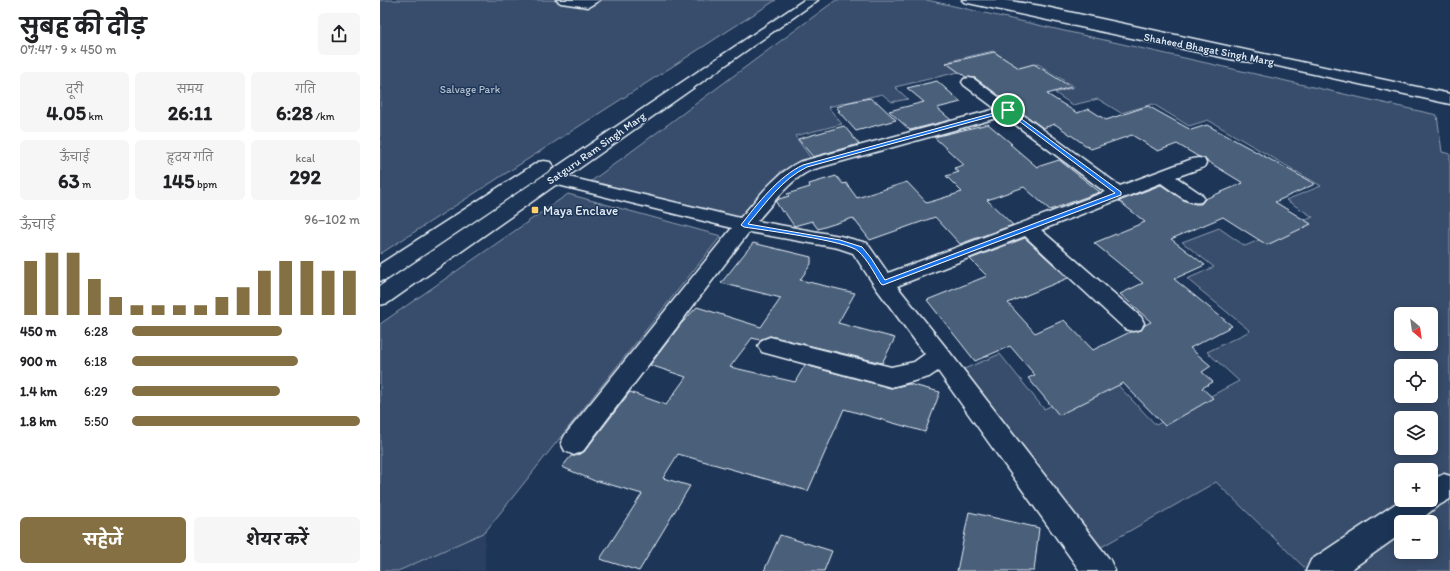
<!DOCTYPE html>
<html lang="hi">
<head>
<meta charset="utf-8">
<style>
  :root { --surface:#fff; --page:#f6f6f6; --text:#202124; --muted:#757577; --accent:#847042 }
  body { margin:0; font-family:Itim,"Playpen Sans Deva",sans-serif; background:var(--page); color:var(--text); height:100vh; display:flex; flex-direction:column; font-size:15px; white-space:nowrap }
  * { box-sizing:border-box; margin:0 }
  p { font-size:13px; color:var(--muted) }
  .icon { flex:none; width:22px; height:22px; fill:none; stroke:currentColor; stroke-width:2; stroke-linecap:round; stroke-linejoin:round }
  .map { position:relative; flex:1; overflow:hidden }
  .details { display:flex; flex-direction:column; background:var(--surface); width:380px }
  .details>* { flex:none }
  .needle { width:26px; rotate:151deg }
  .tools { position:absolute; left:1014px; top:307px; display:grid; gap:8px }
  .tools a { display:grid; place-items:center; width:44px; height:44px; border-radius:6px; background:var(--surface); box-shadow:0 2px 10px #0003; font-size:20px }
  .pin { position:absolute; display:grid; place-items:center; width:34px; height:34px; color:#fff; margin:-17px; border:2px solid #fff; border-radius:50%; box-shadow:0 1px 4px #0007 }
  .round { display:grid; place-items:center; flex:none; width:42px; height:42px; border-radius:6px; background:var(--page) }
  .headline { display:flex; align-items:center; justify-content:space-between; height:68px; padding:0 20px }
  h1 { font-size:22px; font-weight:700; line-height:30px }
  .figures { display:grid; grid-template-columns:repeat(3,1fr); gap:6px; height:68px; padding:4px 20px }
  .figures div { display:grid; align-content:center; border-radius:6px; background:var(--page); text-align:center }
  .figures b { font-size:20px; font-weight:700 }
  .figures small { font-size:11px; font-weight:400 }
  .figures p { font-size:11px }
  .chart { height:112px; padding:8px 20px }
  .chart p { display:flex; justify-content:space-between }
  .chart svg { width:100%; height:72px; margin-top:4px; stroke:var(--accent); stroke-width:6 }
  .button { display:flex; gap:8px; margin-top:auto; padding:8px 20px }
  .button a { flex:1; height:46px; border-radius:6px; background:var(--accent); color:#fff; font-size:16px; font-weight:700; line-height:46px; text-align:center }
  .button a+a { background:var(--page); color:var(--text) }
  ul { padding:0 20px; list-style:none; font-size:13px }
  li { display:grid; grid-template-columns:64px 48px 1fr; align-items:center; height:30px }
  li i { height:10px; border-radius:5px; background:var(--accent) }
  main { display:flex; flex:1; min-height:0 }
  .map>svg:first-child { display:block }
  .built { fill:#2a4162 }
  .green { fill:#374d6c; stroke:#909fb2; fill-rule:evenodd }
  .building { fill:#495e7a; stroke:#e8f1f8 }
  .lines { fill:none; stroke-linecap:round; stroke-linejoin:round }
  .minor-casing { stroke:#e8f1f8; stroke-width:3 }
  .tertiary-casing { stroke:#e8f1f8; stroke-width:3 }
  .secondary-casing { stroke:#e8f1f8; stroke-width:3 }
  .minor { fill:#1d3557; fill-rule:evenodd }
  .tertiary { fill:#1d3557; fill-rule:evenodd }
  .secondary { fill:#1d3557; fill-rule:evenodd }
  .route { fill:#1a73e8; stroke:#fff; fill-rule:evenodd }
  .poi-dot { fill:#ffd166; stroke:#1d3557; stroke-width:1.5 }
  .labels { text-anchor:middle; stroke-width:3; stroke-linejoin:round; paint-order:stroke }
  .far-street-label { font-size:11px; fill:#e8f1f8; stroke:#1d3557 }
  .far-park-label { font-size:11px; fill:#b3c0ce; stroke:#1d3557 }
  .poi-label { font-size:13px; fill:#e8f1f8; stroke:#1d3557; text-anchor:start }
</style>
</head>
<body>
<main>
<section class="details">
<div class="headline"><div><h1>सुबह की दौड़</h1><p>07:47 · 9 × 450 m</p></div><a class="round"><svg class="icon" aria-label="share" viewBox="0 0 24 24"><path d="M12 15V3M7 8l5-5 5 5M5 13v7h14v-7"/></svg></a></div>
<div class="figures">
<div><p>दूरी</p><b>4.05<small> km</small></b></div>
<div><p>समय</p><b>26:11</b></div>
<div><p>गति</p><b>6:28<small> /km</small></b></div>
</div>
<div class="figures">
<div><p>ऊँचाई</p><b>63<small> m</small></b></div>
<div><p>हृदय गति</p><b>145<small> bpm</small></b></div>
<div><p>kcal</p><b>292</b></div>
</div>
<div class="chart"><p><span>ऊँचाई</span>96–102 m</p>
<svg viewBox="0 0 160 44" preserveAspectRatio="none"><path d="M5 44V11M15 44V6M25 44V6M35 44V22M45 44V33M55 44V38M65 44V38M75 44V38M85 44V38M95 44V33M105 44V27M115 44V17M125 44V11M135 44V11M145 44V17M155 44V17"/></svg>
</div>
<ul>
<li><b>450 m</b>6:28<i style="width:66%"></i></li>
<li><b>900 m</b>6:18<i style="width:73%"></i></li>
<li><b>1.4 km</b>6:29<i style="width:65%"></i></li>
<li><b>1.8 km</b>5:50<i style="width:100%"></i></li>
</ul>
<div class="button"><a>सहेजें</a><a>शेयर करें</a></div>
</section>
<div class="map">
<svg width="1070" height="571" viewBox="0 0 1070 571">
  <rect width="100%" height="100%" fill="#1d3557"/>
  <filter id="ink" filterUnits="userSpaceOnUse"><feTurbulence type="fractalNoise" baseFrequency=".025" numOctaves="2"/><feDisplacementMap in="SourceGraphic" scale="8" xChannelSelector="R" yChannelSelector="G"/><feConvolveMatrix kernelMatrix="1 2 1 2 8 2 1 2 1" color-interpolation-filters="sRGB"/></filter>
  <g filter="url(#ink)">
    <path class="built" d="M105,532v39h-87z"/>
    <path class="green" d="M0,0h396l-396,254z
      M456,0h91l510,115 5,37 8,2v417h-142l-92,-89 -120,68 -132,-181 36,-15 44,55 67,-31 45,47 83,-44 -32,-29 43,-21 -63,-52 27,-12 -32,-25 37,-14 26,18 68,-29 -27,-17 35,-14 -113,-66 -19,6 -36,-22 -32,9 -23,-14 -25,6 -18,-12 19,-6 -36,-23 -19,5 -26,-18 -43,10 13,10 -68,16 13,12 -16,3 -10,-8 -54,13 14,17 -47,12 17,24 -31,11 -35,51 -156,-40zM1021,314h30v30h-30zM1021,366h30v30h-30zM1021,418h30v30h-30zM1021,470h30v30h-30zM1021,522h30v30h-30z
      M188,194l153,42 -236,296 -87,39h-18v-247z"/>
    <path class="building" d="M614,52l25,16 15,-4 37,23 -24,7 30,19 12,-4 17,11 42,-14 43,24 16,-5 108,59 -40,18 36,22 -44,21 -44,-28 -52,22 34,26 -31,14 58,47 -42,22 21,18 -9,6 11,10 -11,6 11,10 -48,28 -42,-43 -64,32 -31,-37 7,-3 -25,-29 -35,15 -48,-61 60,-24 -17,-17 55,-21 43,40 -60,25 27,30 29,-13 29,30 37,-18 11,-2 4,-5 6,-3 -31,-28 23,-11 -49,-40 51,-21 -26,-21 42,-16 24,16 10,3h6l4,-5 38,-16 -36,-22 -3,-3 -5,-1 -22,-13 -19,7 -26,-16 -41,14 -36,-25 -12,4 -68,-50 -9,-1 -20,-14z
      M557,81l24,21 -24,6 14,12 -41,10 -21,-19 35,-9 -17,-14z
      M490,98l5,4h2l19,18 -40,11 -18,-20h2l-4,-4 10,-3 -1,-1z
      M608,124l24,20h-2l27,23 22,-7 41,32 -50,18 -26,-23 -37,13 26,25 -53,19 -25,-27 -65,23 -17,-22 -35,11 -6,-8 -18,5 -10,-15 -2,1 -6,-10 3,-3 10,-3 -2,-2 23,-7 -1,-3 27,-8 7,8 3,-1 11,15 50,-16 20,21 35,-11 -16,-16 13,-4 -5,-4 10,-3 -30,-28z
      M464,126l15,18 -46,13 -15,-18z
      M373,243l58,14v7l-11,16 55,13 -17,30 57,15 -13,25 -112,-27 -10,4 -8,-2 -22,29 65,15 10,-17 86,23 18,-4 31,8 -15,40 -81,-23 -36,82 -130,-37 -15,24 27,8 -51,85 -39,-12 42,-65 -44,-13 -1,1 -35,-15 9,-11h4l9,-4 46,-60 36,13 20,-28 -36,-12 31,-41 16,-17 64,20 20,-29 -60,-15z
      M589,512l70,16 -5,43h-77z
      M400,535l52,16 -8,20h-60z"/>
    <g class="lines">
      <defs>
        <path id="minor" d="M176,0h44l-12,7 -27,-4z
          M589,78l5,1 146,107 72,-27 6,-1 6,1 2,4 -2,4 -28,10 25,17 3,4 -3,4c-14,3 -28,-11 -40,-19l-120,47 100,87 3,6 -3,6 -8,2 -8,-2 -100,-93 -128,50 51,64 162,210 5,11h-35l-142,-200 -9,6 -38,10 -129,-35 -4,-6 4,-6 8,-3 121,30 23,-5 11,-8 -49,-66 -23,-35 -15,-5 -89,-16 -166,219 -9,4 -9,-4 -4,-8 4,-8 167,-207 -186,-46 -3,-4 3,-4 6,-1 188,45c18,-20 35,-44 59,-56l197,-53 -32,-24 -2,-3 2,-3zM624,116l101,76 -217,81 -21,-30 -27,-7 -83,-15c17,-18 31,-40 54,-51z
          M1064,474l6,2v23l-14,8 -18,15h-17v12l-52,37h-43l5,-11 90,-60h30v-20z"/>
        <path id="tertiary" d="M582,0h22l251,52 21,3 2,3 -2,3 -5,1 -16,-2 -267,-57 -4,-1z"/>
        <path id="secondary" d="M424,0h14l-430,303 -8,2v-19z
          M598,0h26l37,6 409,88v10l-409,-90 -57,-11 -4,-1z
          M164,161l6,1 3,4 -3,4 -162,109 -8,2v-17l158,-102z"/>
      </defs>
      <use href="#minor" class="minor-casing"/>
      <use href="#tertiary" class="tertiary-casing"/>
      <use href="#secondary" class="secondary-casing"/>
      <use href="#minor" class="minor"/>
      <use href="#tertiary" class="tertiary"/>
      <use href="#secondary" class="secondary"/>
    </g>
  </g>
  <path class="route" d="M628,109l113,83v3l-238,90 -2,-1c-7,-11 -13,-24 -23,-33 -10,-10 -95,-21 -114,-24l-3,-2c16,-21 38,-49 62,-60zM627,112l108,81 -230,87 -14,-22 -9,-11 -22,-7 -92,-16c18,-21 34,-45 59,-57z"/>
  <rect class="poi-dot" x="151" y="206" width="8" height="8" rx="2"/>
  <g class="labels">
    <g class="far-street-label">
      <text transform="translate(829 49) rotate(11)" y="4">Shaheed Bhagat Singh Marg</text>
      <text transform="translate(216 148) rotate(-35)" y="4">Satguru Ram Singh Marg</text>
    </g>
    <g class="far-park-label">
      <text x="90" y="93">Salvage Park</text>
    </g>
    <g class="poi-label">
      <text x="163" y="215">Maya Enclave</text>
    </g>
  </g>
</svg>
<div class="tools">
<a><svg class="needle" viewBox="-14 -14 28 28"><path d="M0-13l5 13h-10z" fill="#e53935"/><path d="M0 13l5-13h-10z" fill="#757577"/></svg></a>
<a><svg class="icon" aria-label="locate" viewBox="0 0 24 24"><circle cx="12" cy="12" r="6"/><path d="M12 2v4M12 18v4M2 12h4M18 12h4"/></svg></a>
<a><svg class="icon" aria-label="layers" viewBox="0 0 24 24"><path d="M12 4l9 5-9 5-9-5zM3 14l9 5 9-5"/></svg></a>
<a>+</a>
<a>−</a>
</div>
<div class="pin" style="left:628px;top:110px;background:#1e9e55"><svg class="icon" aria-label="arrive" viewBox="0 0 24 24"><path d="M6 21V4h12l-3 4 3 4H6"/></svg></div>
</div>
</main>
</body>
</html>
